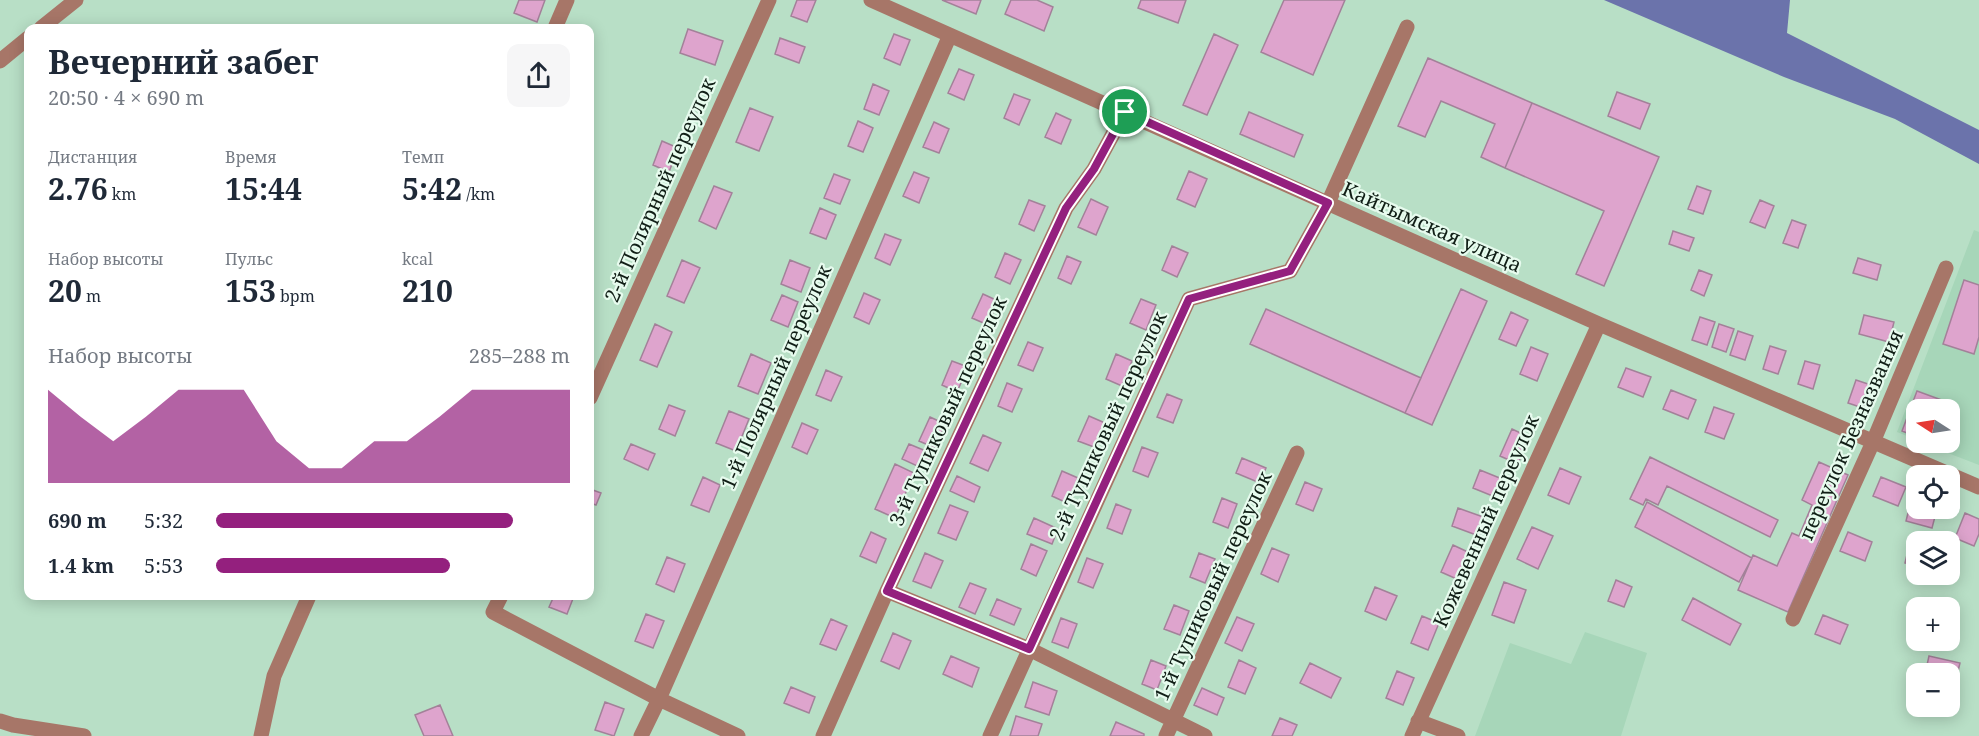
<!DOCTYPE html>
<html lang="ru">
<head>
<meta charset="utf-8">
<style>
  :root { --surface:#fff; --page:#f6f6f7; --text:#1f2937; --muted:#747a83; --accent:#94207e }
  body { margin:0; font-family:"Noto Serif",serif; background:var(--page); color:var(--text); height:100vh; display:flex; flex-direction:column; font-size:22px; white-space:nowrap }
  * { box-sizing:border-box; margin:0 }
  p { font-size:20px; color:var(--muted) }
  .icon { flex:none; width:33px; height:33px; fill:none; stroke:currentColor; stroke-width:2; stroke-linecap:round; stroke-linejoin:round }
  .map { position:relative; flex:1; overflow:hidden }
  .details { position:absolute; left:24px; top:24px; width:570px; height:576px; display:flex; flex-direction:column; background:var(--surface); border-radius:12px; box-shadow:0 3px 15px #0003 }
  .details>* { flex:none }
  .needle { width:39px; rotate:282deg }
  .tools { position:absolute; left:1906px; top:399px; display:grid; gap:12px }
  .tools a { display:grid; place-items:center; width:54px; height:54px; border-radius:12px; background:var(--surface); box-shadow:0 3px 15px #0003; font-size:30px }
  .pin { position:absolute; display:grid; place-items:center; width:51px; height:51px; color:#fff; margin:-26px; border:3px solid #fff; border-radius:50%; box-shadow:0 2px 6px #0007 }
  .round { display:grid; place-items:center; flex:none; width:63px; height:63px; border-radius:12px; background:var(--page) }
  .headline { display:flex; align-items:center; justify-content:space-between; height:102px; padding:0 24px }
  h1 { font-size:33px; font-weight:700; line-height:45px }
  .figures { display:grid; grid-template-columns:repeat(3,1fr); gap:9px; height:102px; padding:6px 24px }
  .figures div { display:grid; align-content:center }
  .figures b { font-size:30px; font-weight:700 }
  .figures small { font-size:16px; font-weight:400 }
  .figures p { font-size:16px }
  .chart { height:168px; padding:12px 24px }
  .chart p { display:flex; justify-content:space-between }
  .chart svg { width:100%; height:108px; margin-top:6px; fill:var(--accent); opacity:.7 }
  ul { padding:0 24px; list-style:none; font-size:20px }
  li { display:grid; grid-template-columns:96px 72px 1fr; align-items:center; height:45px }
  li i { height:15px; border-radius:8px; background:var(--accent) }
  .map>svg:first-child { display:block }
  .built { fill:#a7d6b9 }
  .water { fill:#6b73ab }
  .building { fill:#dea4cd; stroke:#a38199; stroke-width:1.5 }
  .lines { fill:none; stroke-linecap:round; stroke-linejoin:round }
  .minor { stroke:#a77668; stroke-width:15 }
  .route-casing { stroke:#fff; stroke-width:12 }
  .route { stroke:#94207e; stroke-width:8 }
  .labels { text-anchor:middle; stroke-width:4.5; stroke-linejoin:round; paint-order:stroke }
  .street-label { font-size:20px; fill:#101e16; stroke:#e7fbee }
</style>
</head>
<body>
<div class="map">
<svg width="1979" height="736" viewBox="0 0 1979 736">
  <rect width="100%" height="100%" fill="#b8dfc6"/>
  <path class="built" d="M1974,230l5,2v233l-57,-22 28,-1v-32h-33v30l-20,-8z
    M1585,632l62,21 -26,83h-146l35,-93 61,21z"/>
  <path class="water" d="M1604,0h186l-3,33 192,97v34l-84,-45 -111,-42z"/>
  <path class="building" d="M519,0h26l-8,22 -23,-9z
    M797,0h19l-9,22 -16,-6z
    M942,0h39l-5,14z
    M1011,0h26l16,7 -9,24 -39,-17z
    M1141,0h45l-8,23 -40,-15z
    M1284,0h61l-32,75 -52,-23z
    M688,29l35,12 -8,24 -35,-12z
    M894,34l16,6 -10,25 -16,-7z
    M1214,34l24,11 -31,70 -24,-10z
    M780,38l25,9 -6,16 -24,-9z
    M1428,58l104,45 -27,65 -24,-11 14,-33 -54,-23 -16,36 -27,-11z
    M959,69l15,6 -10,25 -16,-7z
    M873,84l16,7 -10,24 -15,-6z
    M1617,92l33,12 -10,25 -32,-13z
    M1014,94l16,6 -11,25 -15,-7z
    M1532,103l127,54 -55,129 -28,-12 28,-63 -99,-43z
    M750,108l23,9 -14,34 -23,-9z
    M1249,112l54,23 -9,22 -54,-23z
    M1056,113l15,7 -10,24 -16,-7z
    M858,121l15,7 -10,24 -15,-6z
    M934,122l15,7 -10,24 -16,-6z
    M662,141l16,7 -9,24 -16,-7z
    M1189,171l18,8 -12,28 -18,-8z
    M914,172l15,6 -10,25 -16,-7z
    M834,174l16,6 -10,24 -16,-6z
    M714,186l18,7 -16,36 -17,-8z
    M1697,186l14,5 -8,23 -15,-5z
    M1091,199l17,8 -12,28 -18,-8z
    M1029,200l16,6 -11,25 -15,-7z
    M1760,200l14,6 -9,22 -15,-6z
    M820,208l16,7 -10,24 -16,-6z
    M1792,220l14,5 -8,23 -15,-5z
    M1673,231l21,7 -5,13 -20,-7z
    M885,234l16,6 -11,25 -15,-7z
    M1172,246l16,7 -11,24 -15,-7z
    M1005,253l16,7 -11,24 -15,-7z
    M1067,256l14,6 -10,22 -13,-6z
    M1858,258l23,7 -4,15 -24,-7z
    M682,260l18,8 -16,35 -17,-7z
    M790,260l20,8 -9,24 -20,-8z
    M1699,270l13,5 -8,21 -13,-6z
    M1964,280l15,5v52l-5,17 -31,-10z
    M1461,289l26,12 -55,124 -27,-12z
    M864,293l16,7 -11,24 -15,-7z
    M983,294l15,7 -10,24 -16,-7z
    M782,295l16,7 -10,25 -17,-7z
    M1141,299l15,6 -10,25 -16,-7z
    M1266,309l155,69 -16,35 -155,-69z
    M1511,312l17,8 -12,26 -17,-7z
    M1864,315l30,7 -5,20 -30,-8z
    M1700,317l15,5 -8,23 -15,-5z
    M655,324l17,8 -15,35 -17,-7z
    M1719,324l15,5 -8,23 -14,-5z
    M1738,331l15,5 -8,24 -15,-5z
    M1028,342l15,6 -10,23 -15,-6z
    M1770,346l16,5 -8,23 -15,-5z
    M1531,347l17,7 -11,27 -17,-7z
    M751,354l20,9 -13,31 -20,-8z
    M1116,354l16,7 -10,25 -16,-7z
    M952,361l16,6 -11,25 -15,-7z
    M1805,361l15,4 -7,24 -15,-5z
    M1626,368l25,9 -8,20 -25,-10z
    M826,370l16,7 -11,24 -15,-6z
    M1856,380l15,5 -8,23 -15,-5z
    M1007,383l15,6 -10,23 -14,-6z
    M1671,390l25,10 -8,19 -25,-10z
    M1917,391l30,11 -3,8h-27v27l-15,-6z
    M1167,394l15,6 -9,23 -16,-6z
    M669,405l16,6 -10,25 -16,-7z
    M1714,407l20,7 -10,25 -19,-7z
    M729,411l20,8 -13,32 -20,-8z
    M1089,416l16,7 -11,24 -16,-6z
    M930,417l15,7 -10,24 -16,-7z
    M802,423l16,7 -11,24 -15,-7z
    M1512,429l17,8 -11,27 -18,-8z
    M983,435l18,8 -13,28 -18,-8z
    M631,444l24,10 -7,16 -24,-11z
    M909,444l24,10 -7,16 -24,-11z
    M1142,447l16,6 -10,24 -15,-6z
    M1650,457l128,63 -8,17 -103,-51 -9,19 -12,-6 -3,6 -13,-6z
    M1242,458l24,10 -6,15 -24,-10z
    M1819,462l29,13 -60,137 -50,-22 15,-35 24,11 15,-33 7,3 13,-31 -10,-5z
    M895,464l19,9 -19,45 -20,-9z
    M1560,468l21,9 -12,27 -21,-9z
    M1480,470l27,11 -7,18 -27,-11z
    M1062,471l16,7 -11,25 -15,-7z
    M957,476l23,11 -6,15 -24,-11z
    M703,477l17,8 -11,27 -18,-7z
    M1881,477l25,10 -8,19 -25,-10z
    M1305,482l17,7 -9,22 -17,-7z
    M590,489l11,4 -5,12 -6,-2z
    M1222,498l15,6 -9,24 -15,-6z
    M1911,501l6,2v5l20,1 -5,19 -26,-7z
    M1647,502l105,56 -13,24 -104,-55z
    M1116,504l15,6 -9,24 -15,-6z
    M950,505l18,7 -12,28 -18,-7z
    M1458,508l28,10 -7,18 -27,-10z
    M1965,513l14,6v15l-5,12 -19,-8z
    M1034,518l24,11 -6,15 -25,-10z
    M1532,527l21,9 -15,33 -21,-10z
    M871,532l15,7 -10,24 -16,-7z
    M1848,532l24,10 -7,19 -25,-10z
    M1911,538l16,4h-10v24l-12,-3z
    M1031,544l16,7 -11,25 -15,-7z
    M1453,545l17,8 -11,27 -18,-8z
    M1272,548l17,7 -11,27 -17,-8z
    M925,553l18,8 -12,27 -18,-7z
    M1199,553l16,6 -10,24 -15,-6z
    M667,557l18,7 -11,28 -18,-8z
    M1087,558l16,6 -10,24 -15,-6z
    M1616,580l16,7 -8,20 -16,-6z
    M1504,582l22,8 -12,33 -22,-8z
    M970,583l16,6 -11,25 -16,-7z
    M1375,587l22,9 -11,24 -21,-9z
    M554,596h20l-7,18 -18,-7z
    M1693,598l48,26 -11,21 -48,-25z
    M997,599l24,10 -7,16 -24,-10z
    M1174,605l15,6 -9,24 -16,-6z
    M646,614l18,7 -11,27 -18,-7z
    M1823,615l25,10 -8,19 -25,-10z
    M1422,616l17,7 -11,27 -17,-7z
    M1237,617l17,7 -12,27 -17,-8z
    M1061,618l16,6 -9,24 -16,-6z
    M831,619l16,7 -11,24 -16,-6z
    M893,633l18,8 -12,28 -18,-8z
    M951,656l28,12 -7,19 -29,-13z
    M1929,656l31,7 -5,20 -5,-1v-8h-25z
    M1151,660l15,6 -9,24 -15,-6z
    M1239,660l17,8 -11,26 -17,-7z
    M1310,663l31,15 -10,20 -31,-15z
    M1397,671l17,7 -11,27 -17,-7z
    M1033,682l24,9 -8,24 -24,-8z
    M791,687l24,10 -6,16 -25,-10z
    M1202,688l22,10 -7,17 -23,-10z
    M605,702l19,7 -10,27 -19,-6z
    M440,705l13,31h-29l-9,-21z
    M1016,716l26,8 -4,12h-28z
    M1280,718l17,7 -5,11h-20z
    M1116,722l28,12v2h-34z"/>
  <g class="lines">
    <path class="minor" d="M871,0l728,324 380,163
      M41,28l35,-28
      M555,28l12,-28
      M0,61l28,-23
      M590,398l179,-398
      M887,591l142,58 176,87
      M501,596l-8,16 166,87 79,37
      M1793,619l80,-177 73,-174
      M0,721l13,4 71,11
      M1418,721l40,15
      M261,736l13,-60 35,-80
      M641,736l18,-37 291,-664
      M823,736l64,-145 179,-383 28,-39 31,-57
      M990,736l199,-437 101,-28 38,-68 79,-176
      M1166,736l131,-283
      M1412,736l187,-412"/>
  </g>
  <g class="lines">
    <defs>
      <path id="route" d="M1125,112l203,91 -38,68 -101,28 -160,350 -142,-58 179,-383 28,-39z"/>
    </defs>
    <use href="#route" class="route-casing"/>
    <use href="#route" class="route"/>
  </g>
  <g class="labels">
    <g class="street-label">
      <text transform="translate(660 190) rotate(-66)" y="7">2-й Полярный переулок</text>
      <text transform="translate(1432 227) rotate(24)" y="7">Кайтымская улица</text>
      <text transform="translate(776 377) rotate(-66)" y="7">1-й Полярный переулок</text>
      <text transform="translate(948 411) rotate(-65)" y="7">3-й Тупиковый переулок</text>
      <text transform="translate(1108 426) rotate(-65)" y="7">2-й Тупиковый переулок</text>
      <text transform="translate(1851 435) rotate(-66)" y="7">переулок Безназвания</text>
      <text transform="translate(1486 521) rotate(-66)" y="7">Кожевенный переулок</text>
      <text transform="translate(1213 586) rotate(-65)" y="7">1-й Тупиковый переулок</text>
    </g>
  </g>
</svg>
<div class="tools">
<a><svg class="needle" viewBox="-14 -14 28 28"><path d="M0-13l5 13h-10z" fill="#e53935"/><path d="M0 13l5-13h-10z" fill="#747a83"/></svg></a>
<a><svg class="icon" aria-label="locate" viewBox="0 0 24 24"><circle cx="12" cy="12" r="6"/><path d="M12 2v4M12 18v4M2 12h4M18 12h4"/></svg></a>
<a><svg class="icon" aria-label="layers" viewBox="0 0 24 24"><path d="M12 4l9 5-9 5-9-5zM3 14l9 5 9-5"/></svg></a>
<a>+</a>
<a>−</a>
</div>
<div class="pin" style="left:1125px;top:112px;background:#1e9e55"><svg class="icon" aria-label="arrive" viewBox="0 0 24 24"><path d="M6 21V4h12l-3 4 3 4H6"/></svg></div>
<section class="details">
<div class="headline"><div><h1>Вечерний забег</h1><p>20:50 · 4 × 690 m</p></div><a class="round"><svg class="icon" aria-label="share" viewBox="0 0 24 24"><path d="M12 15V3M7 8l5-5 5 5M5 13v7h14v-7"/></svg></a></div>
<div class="figures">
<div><p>Дистанция</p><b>2.76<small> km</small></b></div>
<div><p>Время</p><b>15:44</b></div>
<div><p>Темп</p><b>5:42<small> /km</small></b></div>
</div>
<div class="figures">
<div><p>Набор высоты</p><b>20<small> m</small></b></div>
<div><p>Пульс</p><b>153<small> bpm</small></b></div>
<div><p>kcal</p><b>210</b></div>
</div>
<div class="chart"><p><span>Набор высоты</span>285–288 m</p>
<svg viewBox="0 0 160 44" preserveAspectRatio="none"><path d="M0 44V6L10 17L20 27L30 17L40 6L50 6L60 6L70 27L80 38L90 38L100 27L110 27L120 17L130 6L140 6L150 6L160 6V44z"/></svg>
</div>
<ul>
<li><b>690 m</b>5:32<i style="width:84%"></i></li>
<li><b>1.4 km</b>5:53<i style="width:66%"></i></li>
</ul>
</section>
</div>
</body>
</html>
